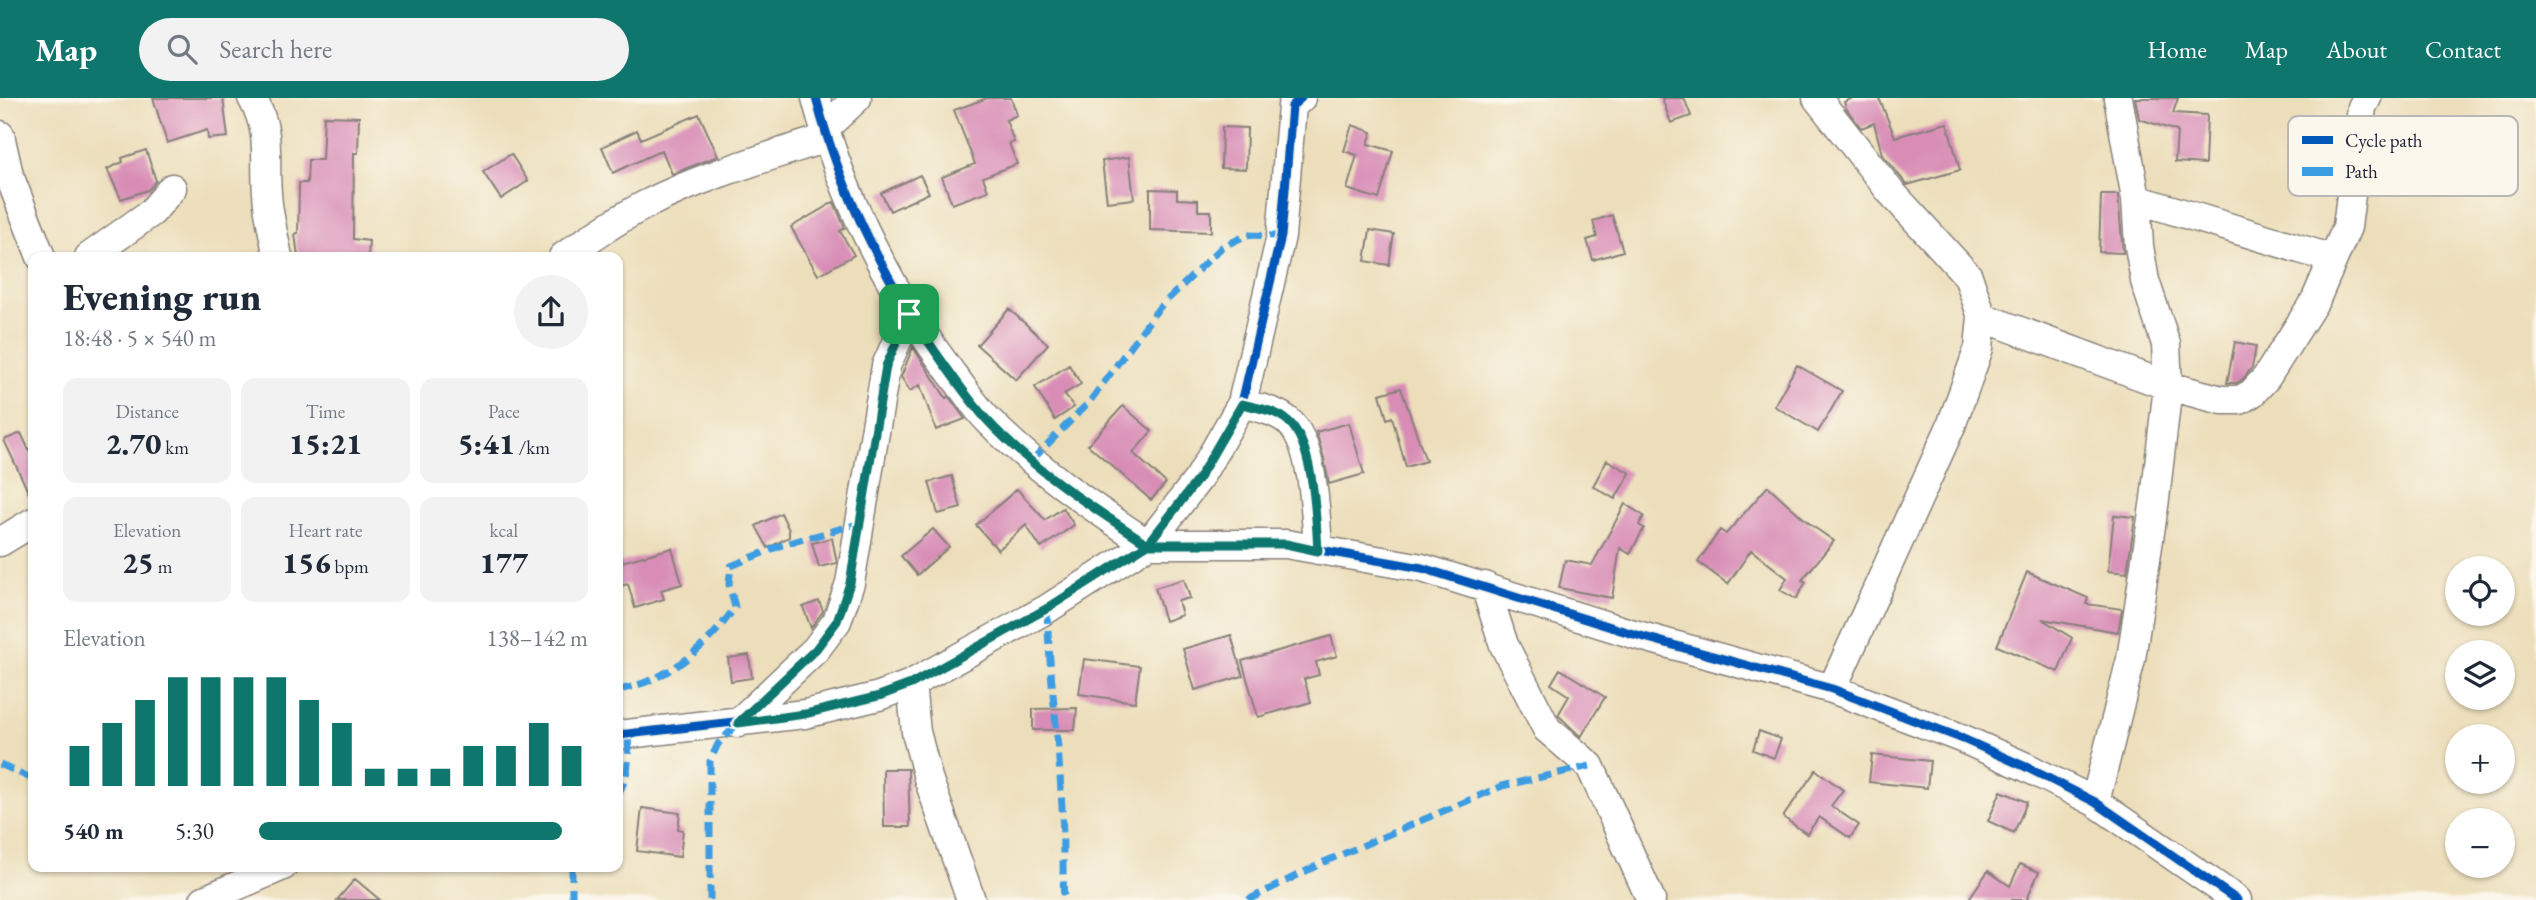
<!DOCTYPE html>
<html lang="en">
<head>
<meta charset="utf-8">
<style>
  :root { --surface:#fff; --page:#f2f2f3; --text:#1f2937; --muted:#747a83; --accent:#0f766e }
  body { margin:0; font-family:"EB Garamond",serif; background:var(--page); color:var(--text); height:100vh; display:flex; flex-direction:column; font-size:26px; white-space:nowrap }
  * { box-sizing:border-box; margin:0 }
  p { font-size:23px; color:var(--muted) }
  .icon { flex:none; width:38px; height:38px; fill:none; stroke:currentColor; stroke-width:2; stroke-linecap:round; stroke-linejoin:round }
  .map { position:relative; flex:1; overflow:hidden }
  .details { position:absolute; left:28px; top:154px; width:595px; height:620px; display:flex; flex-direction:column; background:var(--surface); border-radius:14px; box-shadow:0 2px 5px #0004 }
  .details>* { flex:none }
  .buttons { position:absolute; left:2445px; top:458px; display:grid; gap:14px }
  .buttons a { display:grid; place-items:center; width:70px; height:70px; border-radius:50%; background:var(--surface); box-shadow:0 2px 5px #0004; font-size:35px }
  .pin { position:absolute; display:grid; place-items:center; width:60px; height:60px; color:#fff; margin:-30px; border-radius:14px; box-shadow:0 4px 10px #0006 }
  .round { display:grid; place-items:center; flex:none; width:74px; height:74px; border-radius:37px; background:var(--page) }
  .summary { display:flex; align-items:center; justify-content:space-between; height:119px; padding:0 35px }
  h1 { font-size:38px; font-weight:800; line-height:52px }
  .stats { display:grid; grid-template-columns:repeat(3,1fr); gap:10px; height:119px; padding:7px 35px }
  .stats div { display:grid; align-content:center; border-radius:14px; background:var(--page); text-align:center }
  .stats b { font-size:30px; font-weight:800 }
  .stats small { font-size:19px; font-weight:400 }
  .stats p { font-size:19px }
  .chart { height:196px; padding:14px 35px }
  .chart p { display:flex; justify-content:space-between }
  .chart svg { width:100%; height:126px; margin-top:7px; stroke:var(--accent); stroke-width:6 }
  ul { padding:0 35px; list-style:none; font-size:23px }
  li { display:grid; grid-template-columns:112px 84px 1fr; align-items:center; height:52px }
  li i { height:18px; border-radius:9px; background:var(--accent) }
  header { display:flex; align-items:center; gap:42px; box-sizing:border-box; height:98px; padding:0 35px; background:var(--accent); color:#fff }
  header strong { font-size:33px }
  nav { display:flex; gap:38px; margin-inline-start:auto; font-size:24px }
  .search { width:490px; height:63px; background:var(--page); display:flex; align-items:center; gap:18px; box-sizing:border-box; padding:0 24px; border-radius:38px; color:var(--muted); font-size:26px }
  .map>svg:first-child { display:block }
  .building { fill:#d88cb6 }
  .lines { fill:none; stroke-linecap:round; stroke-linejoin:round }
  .minor-casing { stroke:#87807a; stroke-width:31 }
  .minor { stroke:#fff; stroke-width:28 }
  .quiet { stroke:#3c9ce2; stroke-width:7; stroke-dasharray:14 7; stroke-linecap:butt }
  .cycleway-casing { stroke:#fbf7ec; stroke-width:13 }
  .cycleway { stroke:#0057b8; stroke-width:9 }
  .route-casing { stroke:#fff; stroke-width:14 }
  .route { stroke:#0f766e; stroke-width:9 }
  .key { fill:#fbf7ec; stroke:#bab7b7; stroke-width:2 }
  .key-label { font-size:19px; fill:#22223b }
</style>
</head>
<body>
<header>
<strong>Map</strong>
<div class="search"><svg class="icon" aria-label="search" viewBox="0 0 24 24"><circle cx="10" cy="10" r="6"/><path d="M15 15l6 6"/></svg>Search here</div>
<nav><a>Home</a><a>Map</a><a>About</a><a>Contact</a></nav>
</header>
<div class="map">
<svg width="2536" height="802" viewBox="0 0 2536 802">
  <rect width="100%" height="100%" fill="#fbf7ec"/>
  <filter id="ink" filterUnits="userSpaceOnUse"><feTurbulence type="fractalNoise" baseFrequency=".0143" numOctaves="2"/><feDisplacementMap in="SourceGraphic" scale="14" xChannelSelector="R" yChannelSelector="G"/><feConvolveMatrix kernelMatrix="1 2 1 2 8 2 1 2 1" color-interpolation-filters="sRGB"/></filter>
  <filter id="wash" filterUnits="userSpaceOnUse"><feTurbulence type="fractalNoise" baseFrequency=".00686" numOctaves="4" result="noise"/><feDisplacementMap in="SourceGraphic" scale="28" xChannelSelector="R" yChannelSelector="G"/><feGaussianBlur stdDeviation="1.57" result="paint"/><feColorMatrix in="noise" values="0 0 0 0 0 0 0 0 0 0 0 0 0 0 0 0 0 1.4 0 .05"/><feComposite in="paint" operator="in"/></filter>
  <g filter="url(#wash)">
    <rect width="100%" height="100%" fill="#ecdeba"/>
    <g id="blocks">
      <path class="building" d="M153,0h70l5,39 -20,2 -1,-9 -40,13z
        M987,0h24l6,17 -11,5 8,22 -5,1 8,21 -34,13 5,14 -36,13 -10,-27 33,-13 -21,-54z
        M1662,0h22l7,18 -20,7z
        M1853,0h26l16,39 52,-14 13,47 -53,15 -25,-31 -8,-31 -13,5 -15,-20 -2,-6z
        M2135,0h43l-5,15 34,2 -2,49 -30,-2 2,-31 -38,-12z
        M699,16l19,42 -46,18 -10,-24 -49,23 -11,-26 35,-17 4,9z
        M324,18l35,1 -1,36h-4l-1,86 16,2 -1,16h-70l-3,-23 3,-1 1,-50h8l1,-23h14z
        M1352,27l20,7 -4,12 25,7 -14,48 -32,-10 10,-34 -13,-4z
        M1222,29l25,1 -1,41 -25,-1z
        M146,52l10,31 -8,9 -27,9 -14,-30 16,-7 -1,-4z
        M511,56l17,27 -27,18 -18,-27z
        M1129,59l5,42 -27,3 -5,-41z
        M920,77l9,18 -39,18 -9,-18z
        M1150,91l27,1v9l21,1v11h13v21l-61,-2z
        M2101,97h17l5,58 -24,-1z
        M834,104l11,26 -5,3 14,24 -36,20 -27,-48z
        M1612,117l11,36 -30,9 -6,-20 10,-3 -4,-16z
        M1370,132l24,4 -5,31 -24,-4z
        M1009,211l39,35 -32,36 -39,-35z
        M2235,244l21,4 -4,22 -10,12 -6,3h-9z
        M913,249l33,51 3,-1 16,22 -29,11 -16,-45 -10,6 -9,-14z
        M1069,267l12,19 -17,10 10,13 -19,13 -20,-33z
        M1797,267l45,26 -24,41 -44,-26z
        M1401,290l25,73 -20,6 -14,-50 -5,2 -7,-25z
        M1123,308l29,25 -19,22 33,30 -15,17 -63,-55z
        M1349,325l15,51 -35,10 -5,-26 -8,-26z
        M21,335l12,26v43l-29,-62z
        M1607,362l23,13 -15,26 -22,-13z
        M952,378l9,32 -23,6 -9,-32z
        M1768,388l43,39 23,16 -32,39 4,2 -10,17 -16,-9 7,-12 -36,-28 -23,34 -30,-22 22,-32 6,4z
        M1017,391l28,31 18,-12 11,17 -33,23 -15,-23 -28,25 -22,-25z
        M1625,406l19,12 -5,9 5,3 -14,26 -10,-6 -8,50 -53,-10 6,-28 27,5z
        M781,415l8,17v7l-21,11 -12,-22z
        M2114,417l21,2 -8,56 -19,-2z
        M933,431l16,18 -32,28 -16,-19z
        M832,440l5,25 -18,4 -7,-24z
        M672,450l10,36 -21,6 3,9 -29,9 -7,-24 -10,3v-24z
        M2027,474l61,26 -2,6 36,5 -4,23 -76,-13 30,19 -14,34 -61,-26z
        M1184,481l6,19 -12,3 4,14 -17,6 -10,-33z
        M819,503l4,10 -12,17 -8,-21z
        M1231,537l12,41 -48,14 -12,-41z
        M1331,538l6,20 -21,6 3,13 -15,4 7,23 -53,15 -16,-56z
        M749,557l3,23 -21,3 -3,-23z
        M1084,561l56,7 -5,36 -56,-8z
        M1560,571l45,28 -24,40 -23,-22 11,-19 -18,-12z
        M1077,610l-2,22h-42v-21z
        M1759,633l22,8 -7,19 -21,-8z
        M1872,657l58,6 -3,27 -58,-6z
        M883,671h25l2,58h-26z
        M1816,672l27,20 -12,16 28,19 -9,13 -31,-21 -12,17 -24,-17z
        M2001,693l26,11 -13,31 -26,-12z
        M642,710l38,5 -2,16 5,1 -3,27 -43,-6z
        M2020,766l19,8 -12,26 3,2h-62l20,-29 22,15z
        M355,781l25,21h-43z"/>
    </g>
  </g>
  <g filter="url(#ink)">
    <use href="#blocks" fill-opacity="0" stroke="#87807a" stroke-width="2"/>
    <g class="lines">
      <defs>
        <path id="minor" d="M252,0c20,34 12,59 15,95 1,21 7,43 11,64
          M816,0c26,99 74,194 136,276 12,15 23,33 36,46 47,48 104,87 160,124l51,-66 43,-75 39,-167 11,-130 9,-8
          M1817,0l73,93 78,85 14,41 -3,31 -28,78 -119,263
          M824,31l33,-31
          M0,37l9,40 32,82
          M2136,101l197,60
          M89,159l63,-45 20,-24
          M563,159c27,-19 53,-37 82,-52 57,-29 120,-47 181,-67
          M1982,219l186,69 54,14h18l12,-7 14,-15 50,-79 31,-72 15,-120 5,-9
          M1242,305c16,5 33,7 46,18 26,21 28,97 30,129
          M0,444l33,-20
          M1485,488l19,59 43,84 43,37 61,134
          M911,586l5,48 12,46 43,122
          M738,625l78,-74 21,-28 13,-38 36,-217 23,-52
          M618,637l187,-21 74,-18 32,-12 136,-75 101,-65h138l136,24 208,65 202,56 129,49 65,29 69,35 142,98
          M2095,704l36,-143 24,-160 13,-113 -2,-42 -21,-63 -6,-35 -3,-47 -18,-101
          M204,802l79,-34"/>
      </defs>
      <use href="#minor" class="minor-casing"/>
      <use href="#minor" class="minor"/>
      <path class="quiet" d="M1032,362l58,-59 68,-92 64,-62 25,-12 34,1
        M1047,511c2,61 11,122 14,183 3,36 1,72 3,108
        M618,592c49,-9 89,-42 117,-83l-6,-23 2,-18 51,-21 79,-22
        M0,666l33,15
        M618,696c12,-19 11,-39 10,-60
        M572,768v34
        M710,802v-139l8,-17 20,-21
        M1248,802l76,-38 178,-76 88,-20"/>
      <defs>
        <path id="cycleway" d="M816,0c26,99 74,194 136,276 12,15 23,33 36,46 47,48 104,87 160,124l51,-66 43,-75 39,-167 11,-130 9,-8
          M618,637l187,-21 74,-18 32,-12 136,-75 101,-65h138l136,24 208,65 202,56 129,49 65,29 69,35 142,98"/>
      </defs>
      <use href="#cycleway" class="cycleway-casing"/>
      <use href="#cycleway" class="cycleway"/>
    </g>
  </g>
  <g class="lines" filter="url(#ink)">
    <defs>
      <path id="route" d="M909,216l-23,52 -36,217 -13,38 -21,28 -78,74 67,-9 74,-18 32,-12 135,-75 102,-65h138l32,7c-2,-33 -4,-108 -30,-130 -13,-11 -30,-13 -46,-17l-43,74 -51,66c-55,-36 -117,-76 -162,-125 -28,-32 -52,-70 -77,-105"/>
    </defs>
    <use href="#route" class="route-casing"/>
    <use href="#route" class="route"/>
  </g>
  <rect x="2288" y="18" width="230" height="80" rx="10" class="key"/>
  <rect x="2302" y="38" width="31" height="8" fill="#0057b8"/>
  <rect x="2302" y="69" width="31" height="9" fill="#3c9ce2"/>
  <g class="key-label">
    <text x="2345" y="49">Cycle path</text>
    <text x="2345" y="80">Path</text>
  </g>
</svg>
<div class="buttons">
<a><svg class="icon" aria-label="locate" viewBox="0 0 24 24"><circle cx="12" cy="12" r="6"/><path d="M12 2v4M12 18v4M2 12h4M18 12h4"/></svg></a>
<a><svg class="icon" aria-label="layers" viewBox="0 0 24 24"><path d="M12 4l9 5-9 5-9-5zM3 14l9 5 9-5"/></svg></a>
<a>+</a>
<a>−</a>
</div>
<div class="pin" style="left:909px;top:216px;background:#1e9e55"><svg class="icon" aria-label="arrive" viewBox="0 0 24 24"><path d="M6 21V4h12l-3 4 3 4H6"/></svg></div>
<section class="details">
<div class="summary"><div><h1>Evening run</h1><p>18:48 · 5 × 540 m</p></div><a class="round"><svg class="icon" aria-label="share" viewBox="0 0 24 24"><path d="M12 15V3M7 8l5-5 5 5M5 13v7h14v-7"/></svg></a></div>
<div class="stats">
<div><p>Distance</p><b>2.70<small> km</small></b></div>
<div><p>Time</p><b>15:21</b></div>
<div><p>Pace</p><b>5:41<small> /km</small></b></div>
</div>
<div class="stats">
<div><p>Elevation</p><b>25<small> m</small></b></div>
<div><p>Heart rate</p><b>156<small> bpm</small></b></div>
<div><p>kcal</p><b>177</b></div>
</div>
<div class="chart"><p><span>Elevation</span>138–142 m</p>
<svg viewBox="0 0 160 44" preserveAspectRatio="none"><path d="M5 44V30M15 44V22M25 44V14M35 44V6M45 44V6M55 44V6M65 44V6M75 44V14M85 44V22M95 44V38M105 44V38M115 44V38M125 44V30M135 44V30M145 44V22M155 44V30"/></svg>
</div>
<ul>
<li><b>540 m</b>5:30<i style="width:92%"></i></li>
</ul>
</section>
</div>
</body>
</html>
